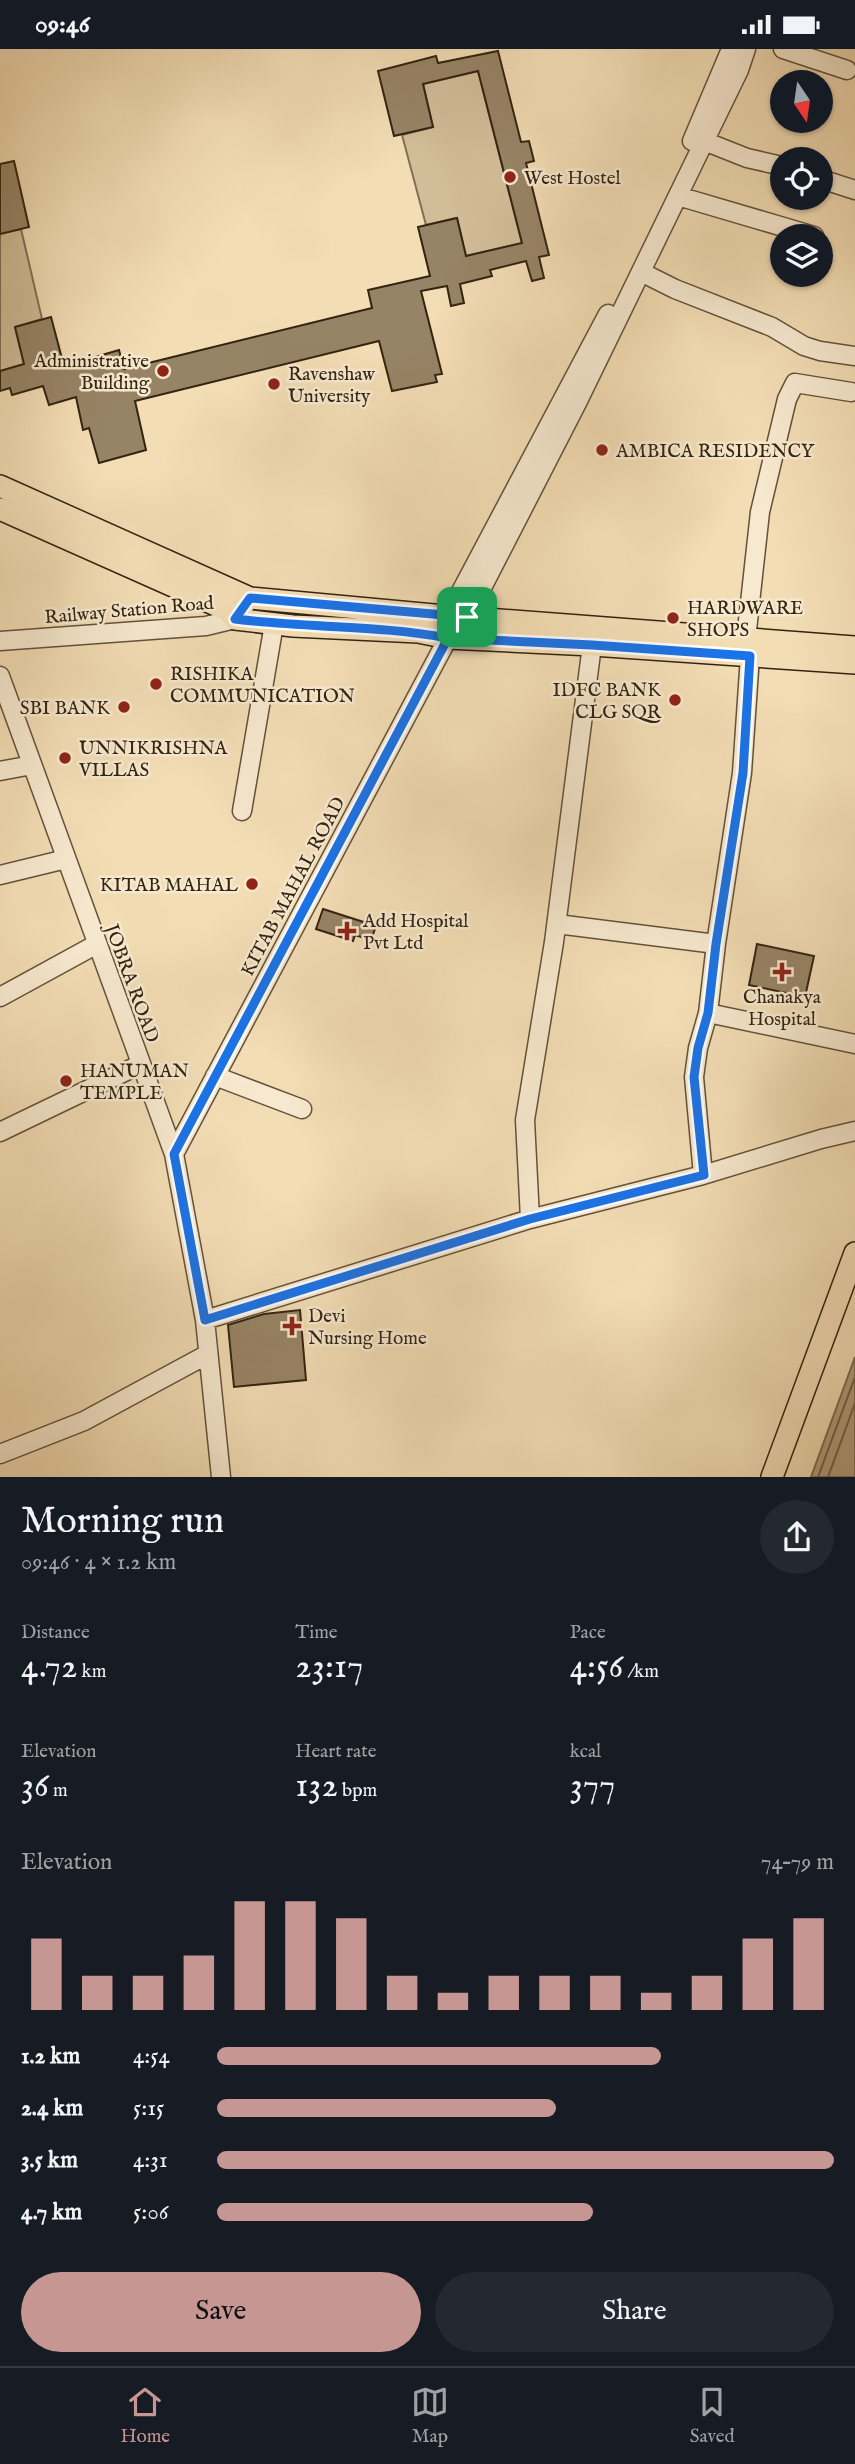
<!DOCTYPE html>
<html lang="en">
<head>
<meta charset="utf-8">
<style>
  :root { --surface:#171b24; --page:#242831; --text:#f1f3f6; --muted:#9ea1a6; --line:#363941; --accent:#c59692 }
  body { margin:0; font-family:"IM FELL English",serif; background:var(--page); color:var(--text); height:100vh; display:flex; flex-direction:column; font-size:26px; white-space:nowrap }
  * { box-sizing:border-box; margin:0 }
  p { font-size:23px; color:var(--muted) }
  .icon { flex:none; width:38px; height:38px; fill:none; stroke:currentColor; stroke-width:2; stroke-linecap:round; stroke-linejoin:round }
  .map { position:relative; height:1428px; overflow:hidden }
  .sheet { display:flex; flex-direction:column; background:var(--surface); flex:1 }
  .sheet>* { flex:none }
  .needle { width:46px; rotate:167deg }
  .buttons { position:absolute; left:770px; top:21px; display:grid; gap:14px }
  .buttons a { display:grid; place-items:center; width:63px; height:63px; border-radius:50%; background:var(--surface); box-shadow:0 2px 5px #0004; font-size:35px }
  .pin { position:absolute; display:grid; place-items:center; width:60px; height:60px; color:#fff; margin:-30px; border-radius:14px; box-shadow:0 4px 10px #0006 }
  .round { display:grid; place-items:center; flex:none; width:74px; height:74px; border-radius:37px; background:var(--page) }
  .headline { display:flex; align-items:center; justify-content:space-between; height:119px; padding:0 21px }
  h1 { font-size:38px; font-weight:600; line-height:52px }
  .figures { display:grid; grid-template-columns:repeat(3,1fr); gap:10px; height:119px; padding:7px 21px }
  .figures div { display:grid; align-content:center }
  .figures b { font-size:35px; font-weight:600 }
  .figures small { font-size:19px; font-weight:400 }
  .figures p { font-size:19px }
  .chart { height:196px; padding:14px 21px }
  .chart p { display:flex; justify-content:space-between }
  .chart svg { width:100%; height:126px; margin-top:7px; stroke:var(--accent); stroke-width:6 }
  .primary-button { display:flex; gap:14px; margin-top:auto; padding:14px 21px }
  .primary-button a { flex:1; height:80px; border-radius:42px; background:var(--accent); color:#111; font-size:28px; font-weight:600; line-height:80px; text-align:center }
  .primary-button a+a { background:var(--page); color:var(--text) }
  ul { padding:0 21px; list-style:none; font-size:23px }
  li { display:grid; grid-template-columns:112px 84px 1fr; align-items:center; height:52px }
  li i { height:18px; border-radius:9px; background:var(--accent) }
  .status { display:flex; justify-content:space-between; align-items:center; height:49px; padding:0 35px; background:var(--surface); direction:ltr }
  .status svg { height:19px; fill:currentColor }
  .dock { display:flex; justify-content:space-around; align-items:center; height:98px; border-top:2px solid var(--line); background:var(--surface); font-size:19px; color:var(--muted) }
  .dock a { display:grid; justify-items:center; gap:4px }
  .dock .current { color:var(--accent) }
  .map>svg:first-child { display:block }
  .green { fill:#d2bd99; stroke:#827055; stroke-width:2 }
  .water { fill:#b29e7d; stroke:#7f6d52; stroke-width:2 }
  .lines { fill:none; stroke-linecap:round; stroke-linejoin:round }
  .shore { stroke:#726047; stroke-width:2 }
  .building { fill:#978466; stroke:#332311; stroke-width:2 }
  .minor-casing { stroke:#63523a; stroke-width:21 }
  .major-casing { stroke:#332311; stroke-width:24 }
  .minor { stroke:#f7e9cf; stroke-width:18 }
  .major { stroke:#f3ddb5; stroke-width:21 }
  .route-casing { stroke:#fff; stroke-width:14 }
  .route { stroke:#1a73e8; stroke-width:9 }
  .poi-dot { fill:#8f2418; stroke:#f7e9cf; stroke-width:2.5 }
  .labels { text-anchor:middle; stroke-width:5; stroke-linejoin:round; paint-order:stroke }
  .poi-label { font-size:19px; fill:#332311; stroke:#f7e9cf; text-anchor:start }
  .street-label { font-size:19px; fill:#332311; stroke:#f7e9cf }
</style>
</head>
<body>
<div class="status"><b>09:46</b><svg viewBox="0 0 49 12"><path d="M0 12V9h3v3zM5 12V6h3v6zM10 12V3h3v9zM15 12V0h3v12zM26 1h20v11H26zM47 4h2v5h-2z"/></svg></div>
<div class="map">
<svg width="855" height="1428" viewBox="0 0 855 1428">
  <rect width="100%" height="100%" fill="#f3ddb5"/>
  <filter id="stains"><feTurbulence type="fractalNoise" baseFrequency=".00286" numOctaves="4"/><feColorMatrix values="0 0 0 0 .2 0 0 0 0 .09 0 0 0 0 .02 0 0 0 .5 -.17"/></filter>
  <radialGradient id="worn" r=".72"><stop offset=".6" stop-color="#630" stop-opacity="0"/><stop offset="1" stop-color="#630" stop-opacity=".3"/></radialGradient>
  <path class="green" d="M478,22l44,172 -56,13 -9,-38 -31,7 -24,-90 31,-8 -10,-43z
    M21,180l21,90 -27,8 9,37 -24,7v-137z"/>
  <path class="water" d="M855,1308v120h-44z"/>
  <g class="lines">
    <path class="shore" d="M818,1428l37,-100
      M828,1428l27,-74"/>
  </g>
  <path class="building" d="M498,2l23,91 8,-1 5,20 -8,2 23,92 -10,2 5,21 -12,3 -6,-20 -36,9 2,6 -32,8 4,19 -13,3 -4,-20 -26,5 21,83 -7,1 2,7 -45,9 -13,-50 -244,60 11,49 -47,13 -10,-35 -6,2 -7,-33 -27,8 -6,-19 -31,9 -2,-7 -10,3v-20l24,-7 -9,-37 36,-10 13,49 55,-16 5,19 248,-61 -4,-18 62,-14 -12,-49 39,-9 9,38 56,-13 -44,-172 -55,13 10,43 -39,9 -16,-65 58,-15 2,7z
    M14,112l15,66 -29,7v-70z
    M323,860l53,17 -5,14 -16,-5 -2,6 -37,-12z
    M757,895l57,12 -9,41 -56,-12z
    M300,1261l6,70 -72,7 -6,-62 36,-11z"/>
  <g class="lines">
    <defs>
      <path id="minor" d="M783,0l64,21
        M692,92l39,-92
        M704,92l43,17 35,8
        M821,130l34,11
        M678,147l136,40
        M641,223l34,17 97,38 32,19 16,5 35,5
        M448,578v-11l160,-302
        M746,590l14,-127 27,-113 8,-16 56,9
        M0,592l206,-15 29,-7 15,-21
        M0,627l174,478 31,166 16,157
        M0,722l32,-6
        M242,762l32,-187
        M0,826l66,-16
        M557,875l159,20
        M0,948l97,-53
        M708,964l147,31
        M215,1027l87,33
        M0,1083l141,-68
        M174,1105l274,-516 19,-21 110,-214 162,-333 7,-21
        M703,1126l-9,-98 4,-29 10,-35 8,-69 26,-171 8,-117
        M530,1170l-5,-99 29,-178 38,-297
        M205,1271l325,-101 173,-44 118,-36 34,-8
        M0,1405l84,-33 124,-67"/>
      <path id="major" d="M0,437l250,112 184,17 421,32
        M0,460l227,101 8,9 58,7 125,6 30,6 144,7 263,18
        M772,1428l83,-224"/>
    </defs>
    <use href="#minor" class="minor-casing"/>
    <use href="#major" class="major-casing"/>
    <use href="#minor" class="minor"/>
    <use href="#major" class="major"/>
  </g>
  <g class="lines">
    <defs>
      <path id="route" d="M467,568l-217,-19 -15,21c71,9 143,6 213,19l-274,516 31,166 325,-101 174,-44 -10,-98 4,-29 10,-35 8,-69 27,-171 7,-117 -158,-11 -144,-7 19,-21"/>
    </defs>
    <use href="#route" class="route-casing"/>
    <use href="#route" class="route"/>
  </g>
  <g class="poi-dot">
    <circle cx="510" cy="128" r="7"/>
    <circle cx="163" cy="322" r="7"/>
    <circle cx="274" cy="335" r="7"/>
    <circle cx="602" cy="401" r="7"/>
    <circle cx="673" cy="569" r="7"/>
    <circle cx="156" cy="635" r="7"/>
    <circle cx="675" cy="651" r="7"/>
    <circle cx="124" cy="658" r="7"/>
    <circle cx="65" cy="709" r="7"/>
    <circle cx="252" cy="835" r="7"/>
    <path d="M343.5 871.5h7v7h7v7h-7v7h-7v-7h-7v-7h7z"/>
    <path d="M778.5 912.5h7v7h7v7h-7v7h-7v-7h-7v-7h7z"/>
    <circle cx="66" cy="1032" r="7"/>
    <path d="M288.5 1266.5h7v7h7v7h-7v7h-7v-7h-7v-7h7z"/>
  </g>
  <g class="labels">
    <g class="poi-label">
      <text x="524" y="135">West Hostel</text>
      <text x="149" y="318" text-anchor="end">Administrative<tspan x="149" dy="22">Building</tspan></text>
      <text x="288" y="331">Ravenshaw<tspan x="288" dy="22">University</tspan></text>
      <text x="616" y="408">AMBICA RESIDENCY</text>
      <text x="687" y="565">HARDWARE<tspan x="687" dy="22">SHOPS</tspan></text>
      <text x="170" y="631">RISHIKA<tspan x="170" dy="22">COMMUNICATION</tspan></text>
      <text x="661" y="647" text-anchor="end">IDFC BANK<tspan x="661" dy="22">CLG SQR</tspan></text>
      <text x="110" y="665" text-anchor="end">SBI BANK</text>
      <text x="79" y="705">UNNIKRISHNA<tspan x="79" dy="22">VILLAS</tspan></text>
      <text x="238" y="842" text-anchor="end">KITAB MAHAL</text>
      <text x="363" y="878">Add Hospital<tspan x="363" dy="22">Pvt Ltd</tspan></text>
      <text x="782" y="954" text-anchor="middle">Chanakya<tspan x="782" dy="22">Hospital</tspan></text>
      <text x="80" y="1028">HANUMAN<tspan x="80" dy="22">TEMPLE</tspan></text>
      <text x="308" y="1273">Devi<tspan x="308" dy="22">Nursing Home</tspan></text>
    </g>
    <g class="street-label">
      <text transform="translate(129 560) rotate(-5)" y="7">Railway Station Road</text>
      <text transform="translate(292 837) rotate(-62)" y="7">KITAB MAHAL ROAD</text>
      <text transform="translate(133 934) rotate(70)" y="7">JOBRA ROAD</text>
    </g>
  </g>
  <rect width="100%" height="100%" filter="url(#stains)"/>
  <rect width="100%" height="100%" fill="url(#worn)"/>
</svg>
<div class="buttons">
<a><svg class="needle" viewBox="-14 -14 28 28"><path d="M0-13l5 13h-10z" fill="#e53935"/><path d="M0 13l5-13h-10z" fill="#9ea1a6"/></svg></a>
<a><svg class="icon" aria-label="locate" viewBox="0 0 24 24"><circle cx="12" cy="12" r="6"/><path d="M12 2v4M12 18v4M2 12h4M18 12h4"/></svg></a>
<a><svg class="icon" aria-label="layers" viewBox="0 0 24 24"><path d="M12 4l9 5-9 5-9-5zM3 14l9 5 9-5"/></svg></a>
</div>
<div class="pin" style="left:467px;top:568px;background:#1e9e55"><svg class="icon" aria-label="arrive" viewBox="0 0 24 24"><path d="M6 21V4h12l-3 4 3 4H6"/></svg></div>
</div>
<section class="sheet">
<div class="headline"><div><h1>Morning run</h1><p>09:46 · 4 × 1.2 km</p></div><a class="round"><svg class="icon" aria-label="share" viewBox="0 0 24 24"><path d="M12 15V3M7 8l5-5 5 5M5 13v7h14v-7"/></svg></a></div>
<div class="figures">
<div><p>Distance</p><b>4.72<small> km</small></b></div>
<div><p>Time</p><b>23:17</b></div>
<div><p>Pace</p><b>4:56<small> /km</small></b></div>
</div>
<div class="figures">
<div><p>Elevation</p><b>36<small> m</small></b></div>
<div><p>Heart rate</p><b>132<small> bpm</small></b></div>
<div><p>kcal</p><b>377</b></div>
</div>
<div class="chart"><p><span>Elevation</span>74–79 m</p>
<svg viewBox="0 0 160 44" preserveAspectRatio="none"><path d="M5 44V19M15 44V32M25 44V32M35 44V25M45 44V6M55 44V6M65 44V12M75 44V32M85 44V38M95 44V32M105 44V32M115 44V32M125 44V38M135 44V32M145 44V19M155 44V12"/></svg>
</div>
<ul>
<li><b>1.2 km</b>4:54<i style="width:72%"></i></li>
<li><b>2.4 km</b>5:15<i style="width:55%"></i></li>
<li><b>3.5 km</b>4:31<i style="width:100%"></i></li>
<li><b>4.7 km</b>5:06<i style="width:61%"></i></li>
</ul>
<div class="primary-button"><a>Save</a><a>Share</a></div>
</section>
<nav class="dock">
<a class="current"><svg class="icon" aria-label="home" viewBox="0 0 24 24"><path d="M3 11l9-7 9 7M6 9v11h12V9"/></svg>Home</a>
<a><svg class="icon" aria-label="map" viewBox="0 0 24 24"><path d="M3 6l6-2 6 2 6-2v14l-6 2-6-2-6 2zM9 4v14M15 6v14"/></svg>Map</a>
<a><svg class="icon" aria-label="saved" viewBox="0 0 24 24"><path d="M7 4h10v16l-5-4-5 4z"/></svg>Saved</a>
</nav>
</body>
</html>
